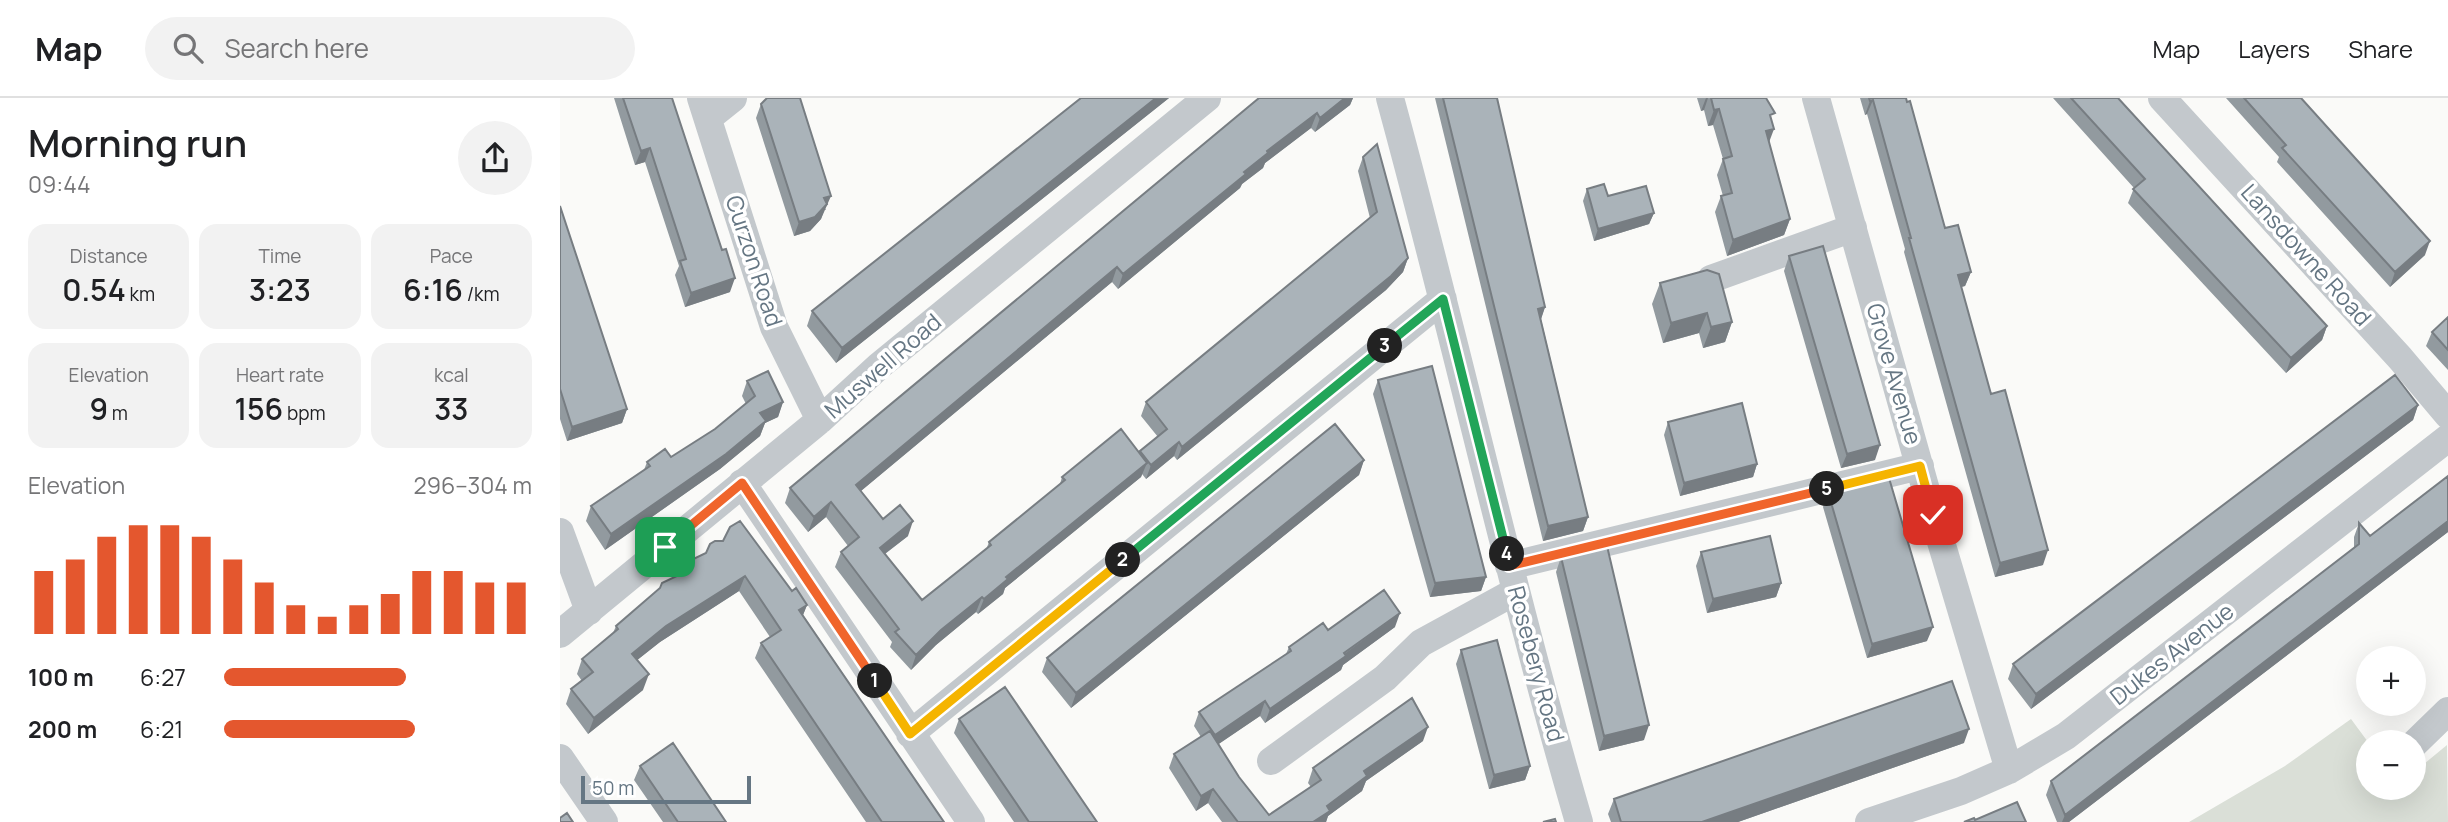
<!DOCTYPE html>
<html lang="en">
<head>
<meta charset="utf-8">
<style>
  :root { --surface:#fff; --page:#f2f2f2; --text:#202124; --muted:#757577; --line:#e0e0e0; --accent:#e4572e }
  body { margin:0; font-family:Manrope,sans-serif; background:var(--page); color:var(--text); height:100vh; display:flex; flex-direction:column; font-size:26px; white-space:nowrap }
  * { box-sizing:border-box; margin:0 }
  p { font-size:23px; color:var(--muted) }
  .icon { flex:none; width:38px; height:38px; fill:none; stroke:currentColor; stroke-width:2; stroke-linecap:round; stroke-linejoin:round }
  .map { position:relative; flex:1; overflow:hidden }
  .details { display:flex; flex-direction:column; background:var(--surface); width:560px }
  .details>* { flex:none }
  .controls { position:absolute; left:1796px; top:548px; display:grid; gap:14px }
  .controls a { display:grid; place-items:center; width:70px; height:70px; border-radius:50%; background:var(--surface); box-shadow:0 7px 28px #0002; font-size:35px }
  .scale { position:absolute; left:21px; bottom:18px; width:170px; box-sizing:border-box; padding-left:7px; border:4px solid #657683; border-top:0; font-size:19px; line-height:24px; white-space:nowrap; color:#657683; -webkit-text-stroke:5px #fff; paint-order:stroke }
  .pin { position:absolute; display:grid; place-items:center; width:60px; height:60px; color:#fff; margin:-30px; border-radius:14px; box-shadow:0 4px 10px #0006 }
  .km { position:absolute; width:35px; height:35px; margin:-18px; border-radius:50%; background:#222; color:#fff; font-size:19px; line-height:35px; text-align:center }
  .round { display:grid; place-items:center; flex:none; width:74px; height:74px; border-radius:37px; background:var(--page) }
  .overview { display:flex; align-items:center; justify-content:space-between; height:119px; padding:0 28px }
  h1 { font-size:38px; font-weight:600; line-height:52px }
  .metrics { display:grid; grid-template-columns:repeat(3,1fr); gap:10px; height:119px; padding:7px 28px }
  .metrics div { display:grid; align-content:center; border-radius:18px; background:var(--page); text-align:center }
  .metrics b { font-size:30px; font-weight:600 }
  .metrics small { font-size:19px; font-weight:400 }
  .metrics p { font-size:19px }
  .chart { height:196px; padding:14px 28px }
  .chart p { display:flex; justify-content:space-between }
  .chart svg { width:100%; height:126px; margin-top:7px; stroke:var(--accent); stroke-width:6 }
  ul { padding:0 28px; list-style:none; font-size:23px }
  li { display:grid; grid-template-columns:112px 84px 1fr; align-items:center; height:52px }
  li i { height:18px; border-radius:9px; background:var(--accent) }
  header { display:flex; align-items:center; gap:42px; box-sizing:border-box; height:98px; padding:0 35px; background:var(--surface); border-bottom:2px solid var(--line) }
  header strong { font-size:33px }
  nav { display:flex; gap:38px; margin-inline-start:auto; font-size:24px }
  .search { width:490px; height:63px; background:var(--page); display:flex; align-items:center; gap:18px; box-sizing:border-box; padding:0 24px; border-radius:38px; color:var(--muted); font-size:26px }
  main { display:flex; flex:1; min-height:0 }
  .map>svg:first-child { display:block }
  .green { fill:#dadfd7 }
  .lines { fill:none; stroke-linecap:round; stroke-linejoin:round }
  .minor { stroke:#c3c8cc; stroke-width:28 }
  .wall { fill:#929a9f }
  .shaded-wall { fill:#777d82 }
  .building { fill:#aab3b9; stroke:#777d82; stroke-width:2 }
  .split-1-casing { stroke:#fff; stroke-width:14 }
  .split-2-casing { stroke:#fff; stroke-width:14 }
  .split-3-casing { stroke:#fff; stroke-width:14 }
  .split-4-casing { stroke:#fff; stroke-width:14 }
  .split-5-casing { stroke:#fff; stroke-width:14 }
  .split-6-casing { stroke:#fff; stroke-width:14 }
  .split-1 { stroke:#f0652b; stroke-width:9 }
  .split-2 { stroke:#f5b400; stroke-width:9 }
  .split-3 { stroke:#22a559; stroke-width:9 }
  .split-4 { stroke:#22a559; stroke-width:9 }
  .split-5 { stroke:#f0652b; stroke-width:9 }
  .split-6 { stroke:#f5b400; stroke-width:9 }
  .labels { text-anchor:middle; stroke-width:7; stroke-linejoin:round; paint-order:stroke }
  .street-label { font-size:23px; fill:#657683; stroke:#fff }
</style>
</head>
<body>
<header>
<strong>Map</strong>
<div class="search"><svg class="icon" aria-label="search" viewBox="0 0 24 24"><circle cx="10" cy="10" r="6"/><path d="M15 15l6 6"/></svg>Search here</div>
<nav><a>Map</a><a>Layers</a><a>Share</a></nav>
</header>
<main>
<section class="details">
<div class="overview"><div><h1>Morning run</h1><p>09:44</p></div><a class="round"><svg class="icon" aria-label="share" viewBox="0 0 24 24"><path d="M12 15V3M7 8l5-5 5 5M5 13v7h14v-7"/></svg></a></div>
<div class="metrics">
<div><p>Distance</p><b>0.54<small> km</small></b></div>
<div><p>Time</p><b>3:23</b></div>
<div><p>Pace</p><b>6:16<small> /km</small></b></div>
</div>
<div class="metrics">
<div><p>Elevation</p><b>9<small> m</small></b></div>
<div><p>Heart rate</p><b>156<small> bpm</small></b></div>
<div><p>kcal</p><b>33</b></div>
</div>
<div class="chart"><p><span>Elevation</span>296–304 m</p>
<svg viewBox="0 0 160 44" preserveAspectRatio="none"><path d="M5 44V22M15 44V18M25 44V10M35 44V6M45 44V6M55 44V10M65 44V18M75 44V26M85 44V34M95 44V38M105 44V34M115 44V30M125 44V22M135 44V22M145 44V26M155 44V26"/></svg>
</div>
<ul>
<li><b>100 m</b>6:27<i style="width:59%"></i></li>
<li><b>200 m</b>6:21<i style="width:62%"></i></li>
</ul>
</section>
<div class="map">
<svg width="1888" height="724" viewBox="0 0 1888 724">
  <rect width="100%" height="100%" fill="#fafaf8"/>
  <path class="green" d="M1791,621l17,23v46h45v-15l34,-28 1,77h-259l96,-56z"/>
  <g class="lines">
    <path class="minor" d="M141,0l73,229 46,93
      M830,0c66,241 119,484 189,724
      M1256,0l117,417 76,255
      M1602,0l238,260 48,57
      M148,20l25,-20
      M1151,181l142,-51
      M182,385l229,339
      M0,434l29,79
      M949,468l411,-100
      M0,536l260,-214 59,-54 328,-268
      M350,636l533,-435
      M1853,647l35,-34
      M0,660l44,64
      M711,663l114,-83 36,-35 95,-52
      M1309,724l92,-31 48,-21 57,-34 382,-298"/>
  </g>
  <path class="wall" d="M54,0h58l58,194 -45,15 -10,-32 4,-9 -34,-104 -10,3z
    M521,0h88l-333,265 -29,-37 5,-15z
    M699,0h94l-3,7 -35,27 -4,-4 -46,35 -2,5 -21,16 -2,4 -122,101 -6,-7 -251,209 22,28 25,17 -23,18 37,46 64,-50 3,-8 71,-58 2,-7 77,-24 1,-2 18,-14 -17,-21 5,-14 224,-184 -12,-47 5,-14 45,101 -5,14 -17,18 -209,170 -3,-4 -28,23 -4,-5 -1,3 -136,111 -2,6 -25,20 -2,-2 -40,33 -25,25 -21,-23 2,-5 -57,-75 6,-15 7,-6 -22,-29 -18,15 -23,-29 5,-15z
    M875,0h62l48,209 -4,12 47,198 -5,14 -40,10z
    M1137,0h69l6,24 -3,21 21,76 -6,16 -57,21 -12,-44 6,-16h2l-6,-21 6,-16 -10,-34 -5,1 -4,-16 -3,1z
    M1300,0h46l39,130 26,44 -6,14 -4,1 30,107 52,171 -48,12 -91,-325 1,-3 -38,-135 -2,1z
    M1493,0h65l209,228 -5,14 -36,33 -158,-170 6,-15z
    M1666,0h75l124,157 -35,32 -113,-125 2,-5z
    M201,6l65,106h-2l-3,9 -11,12 -16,5 -38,-118z
    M1027,91l67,24 -5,11 -55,17 -11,-40z
    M0,108l67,203 -5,14 -55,18 -7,-22z
    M1229,158l86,204 -34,8 -57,-197z
    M1100,185l72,39 -7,20 -22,6 -4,-15 -36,10 -11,-39z
    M1888,219v53l-22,-24 6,-14z
    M818,282l108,197 -5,14 -51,6 -57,-203z
    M187,283l36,21 -5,15 -13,6 -5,13 -40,33 -115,81 -19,-29 5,-15 53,-36 3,-8 24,-5 44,-28 31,-25 -4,-8z
    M1858,307l-5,15 -382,289 -23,-30 5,-15z
    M1108,324l89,42 -4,13 -73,19 -16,-61z
    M804,362l-5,15 -288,233 -29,-36 5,-14z
    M1888,378v56l-379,290h-12l-11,-27 5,-14 303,-233v-11l5,-14 11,13z
    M1268,394l99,149 -60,17 -44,-151z
    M1141,454l80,31 -5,14 -69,16 -11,-47z
    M146,455l86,38 15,14 -4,10 141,207h-78l-111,-164 6,-15 9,-6 -31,-46 -79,51 -23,18 6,30 -55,44 -22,-30 5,-15 11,-8 -5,-7 5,-15 31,-26 3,-7z
    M1001,459l83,183 -45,11 -43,-179z
    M835,529l-52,38 -2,5 -76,53 -5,-7 -42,28 21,33 30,38 42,-28 -3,-4 5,-15 110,-27 -57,40 -4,10 -34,25 -2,6h-104l-14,-19 -12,8 -27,-43 5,-14 27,-17 -7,-11 5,-14 87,-58 3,-7 39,-17z
    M901,552l69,116 -5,14 -36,9 -33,-125z
    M399,621l138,103h-83l-60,-89z
    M1404,645l-226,79h-127l-3,-8 6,-15z
    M80,668l86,56h-63l-29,-42z"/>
  <path class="shaded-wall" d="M596,0h13l-333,265 6,-15z
    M785,0h8l-3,7 -35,27 5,-14z
    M1146,0h2l-4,12 -3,1z
    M1313,2l-6,14 -2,1 5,-14z
    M1159,11l-6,16 -5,1 6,-16z
    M757,15l-6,15 -46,35 -2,5 -21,16 -2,4 -122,101 5,-15 121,-102 23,-21z
    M1214,31l-6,16 -2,-14z
    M90,50l-5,14 -10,3 6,-14z
    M271,98l-10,23 -11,12 -16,5 5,-14 25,-24z
    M1094,115l-5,11 -55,17 4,-12z
    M1230,121l-6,16 -57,21 6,-16z
    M1870,143l-5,14 -35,32 5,-15z
    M848,160l-5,14 -17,18 -209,170 5,-13z
    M557,169l-5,15 -262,218 6,-15z
    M1411,174l-6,14 -13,3 6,-14z
    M175,180l-5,14 -45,15 6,-14z
    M985,209l-5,15 -2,-13z
    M1147,215l-8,20 -36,10 8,-20z
    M1172,224l-7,20 -22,6 8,-21z
    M1767,228l-5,14 -36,33 5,-15z
    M223,304l-5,15 -13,6 -5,13 -40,33 -115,81 6,-16 149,-121z
    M1858,307l-5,15 -382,289 5,-15z
    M67,311l-5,14 -55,18 5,-14z
    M619,344l-5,14 -28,23 5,-14z
    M1320,347l-5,15 -34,8 6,-14z
    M804,362l-5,15 -288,233 5,-15z
    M587,365l-6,14 -136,111 -2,6 -25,20 6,-15 22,-22z
    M1197,366l-4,13 -73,19 4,-13z
    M271,404l-5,15 -18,15 6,-15z
    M1028,419l-5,14 -40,10 5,-15z
    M353,423l-5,15 -34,26 6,-14z
    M1888,423v11l-379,290h-7l3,-7z
    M1488,452l-5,15 -48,12 5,-14z
    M185,478l-6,15 -79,51 -34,27 6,-15 34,-28z
    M926,479l-5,14 -51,6 5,-14z
    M1221,485l-5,14 -69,16 6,-14z
    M422,499l-6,15 -40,33 -25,25 5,-15 25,-25z
    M247,507l-6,15 -2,-10z
    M840,515l-5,14 -52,38 -2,5 -76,53 5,-14z
    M1373,529l-6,14 -60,17 5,-14z
    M89,576l-6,16 -55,44 6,-16z
    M705,603l-5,15 -50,34 5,-15z
    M1089,627l-5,15 -45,11 5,-15z
    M868,629l-5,14 -57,40 -4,10 -34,25 -2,6h-13l14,-16 37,-35z
    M1409,631l-5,14 -226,79h-36z
    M970,668l-5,14 -36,9 5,-14z
    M653,691l-5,14 -12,8 5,-15z"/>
  <path class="building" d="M63,0h49l50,152 4,-1 9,29 -44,15 -11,-32 6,-2 -36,-111 -9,3z
    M207,0h33l31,98 -7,2 3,6 -12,13 -16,5 -38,-118z
    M521,0h75l-314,250 -30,-37z
    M699,0h86l-25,20 -3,-5 -50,38 1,2 -24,19 2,2 -123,100 -6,-7 -261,218 27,34 17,-14 13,16 -33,27 42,52 69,-55 -2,-3 76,-62 -3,-3 59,-48 26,34 -141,114 2,2 -24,20 -2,-2 -41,33 -25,25 -21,-23 4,-3 -58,-77 18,-15 -28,-35 -17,15 -24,-29z
    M883,0h54l48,209 -7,2 50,208 -40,9z
    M1151,0h55l9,15 -5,2 4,14 -8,2 24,88 -57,21 -12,-44 11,-3 -9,-34 9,-3 -13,-47 -5,1z
    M1309,0h37l1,4 3,-1 35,127 13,-3 13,47 -13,3 33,119 14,-4 43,160 -48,13 -91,-325h2l-38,-138 -3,1z
    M1511,0h47l209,228 -36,32 -158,-169 12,-10z
    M1684,0h57l129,143 -35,31 -113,-124 4,-3z
    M817,46l31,114 -17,18 -209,171 -3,-5 -28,23 -11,-14 27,-22 -21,-27 231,-190 -14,-55z
    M1044,86l4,12 38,-10 8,27 -56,16 -11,-40z
    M0,108l67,203 -55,18 -12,-38z
    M1263,148l57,199 -33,9 -58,-198z
    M1147,172l12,4 13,48 -21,5 -4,-14 -36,10 -11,-40z
    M1888,219v33l-16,-18z
    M872,268l54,211 -51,6 -57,-203z
    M208,273l15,31 -23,11 6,8 -40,33 -115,80 -20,-28 59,-40 -3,-4 18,-13 6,8 44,-28 40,-33 -8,-15z
    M1835,277l23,30 -382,289 -23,-30z
    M1182,305l15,61 -73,19 -16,-61z
    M775,326l29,36 -288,233 -29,-35z
    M1888,378v45l-383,294 -14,-34 308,-237v-21l11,13z
    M1329,380l44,149 -61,17 -44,-152z
    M180,423l52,70 4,-3 11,17 -8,5 145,212h-62l-121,-179 20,-13 -36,-54 -79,50 -34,28 17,20 -55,44 -23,-29 22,-17 -11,-13 36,-30 -2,-3 44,-38 2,-5 17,-8 8,-13 19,-9 4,-9 5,-3h8l7,-14z
    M1210,438l11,47 -68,16 -12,-47z
    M1047,448l42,179 -45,11 -43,-179z
    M824,492l16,23 -56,40 2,3 -76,53 -5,-8 -50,34 -16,-23 92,-61 -2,-4 34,-24 5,7z
    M937,542l33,126 -36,9 -33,-125z
    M1392,583l17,48 -267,93h-81l-7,-23z
    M445,589l92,135h-68l-70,-103z
    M852,600l16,29 -64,44 3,5 -40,30 3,5 -17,11h-75l-25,-33 -12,7 -27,-42 36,-23 29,46 30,38 52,-35 -8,-12z
    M113,645l53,79h-48l-38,-56z
    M1457,704l9,20h-62l10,-4 1,2z
    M7,715l6,9h-13v-4z
    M995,721l1,3h-13z"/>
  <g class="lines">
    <defs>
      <path id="split-1" d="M105,449l77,-64 133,198"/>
      <path id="split-2" d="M315,583l35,53 213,-174"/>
      <path id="split-3" d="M563,462l262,-214"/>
      <path id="split-4" d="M825,248l58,-47 64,255"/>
      <path id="split-5" d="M947,456l2,12 318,-77"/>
      <path id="split-6" d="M1267,391l93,-23 13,49"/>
    </defs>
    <use href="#split-1" class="split-1-casing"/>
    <use href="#split-2" class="split-2-casing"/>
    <use href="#split-3" class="split-3-casing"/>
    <use href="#split-4" class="split-4-casing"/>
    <use href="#split-5" class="split-5-casing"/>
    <use href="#split-6" class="split-6-casing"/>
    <use href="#split-1" class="split-1"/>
    <use href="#split-2" class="split-2"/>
    <use href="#split-3" class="split-3"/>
    <use href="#split-4" class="split-4"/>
    <use href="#split-5" class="split-5"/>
    <use href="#split-6" class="split-6"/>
  </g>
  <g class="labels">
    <g class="street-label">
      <text transform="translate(1746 157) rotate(48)" y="8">Lansdowne Road</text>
      <text transform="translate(194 163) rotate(72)" y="8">Curzon Road</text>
      <text transform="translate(323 268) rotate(-41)" y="8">Muswell Road</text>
      <text transform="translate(1334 276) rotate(74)" y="8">Grove Avenue</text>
      <text transform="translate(1612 556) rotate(-38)" y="8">Dukes Avenue</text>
      <text transform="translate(976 566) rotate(75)" y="8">Rosebery Road</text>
    </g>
  </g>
</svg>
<div class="controls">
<a>+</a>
<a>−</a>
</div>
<div class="scale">50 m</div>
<div class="pin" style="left:105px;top:449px;background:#1e9e55"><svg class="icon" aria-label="arrive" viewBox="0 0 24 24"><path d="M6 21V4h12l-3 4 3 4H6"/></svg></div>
<div class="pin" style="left:1373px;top:417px;background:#d93025"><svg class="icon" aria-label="check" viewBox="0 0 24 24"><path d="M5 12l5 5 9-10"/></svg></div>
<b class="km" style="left:315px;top:583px">1</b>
<b class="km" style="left:563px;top:462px">2</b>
<b class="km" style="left:825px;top:248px">3</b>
<b class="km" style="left:947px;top:456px">4</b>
<b class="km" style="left:1267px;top:391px">5</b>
</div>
</main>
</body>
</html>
